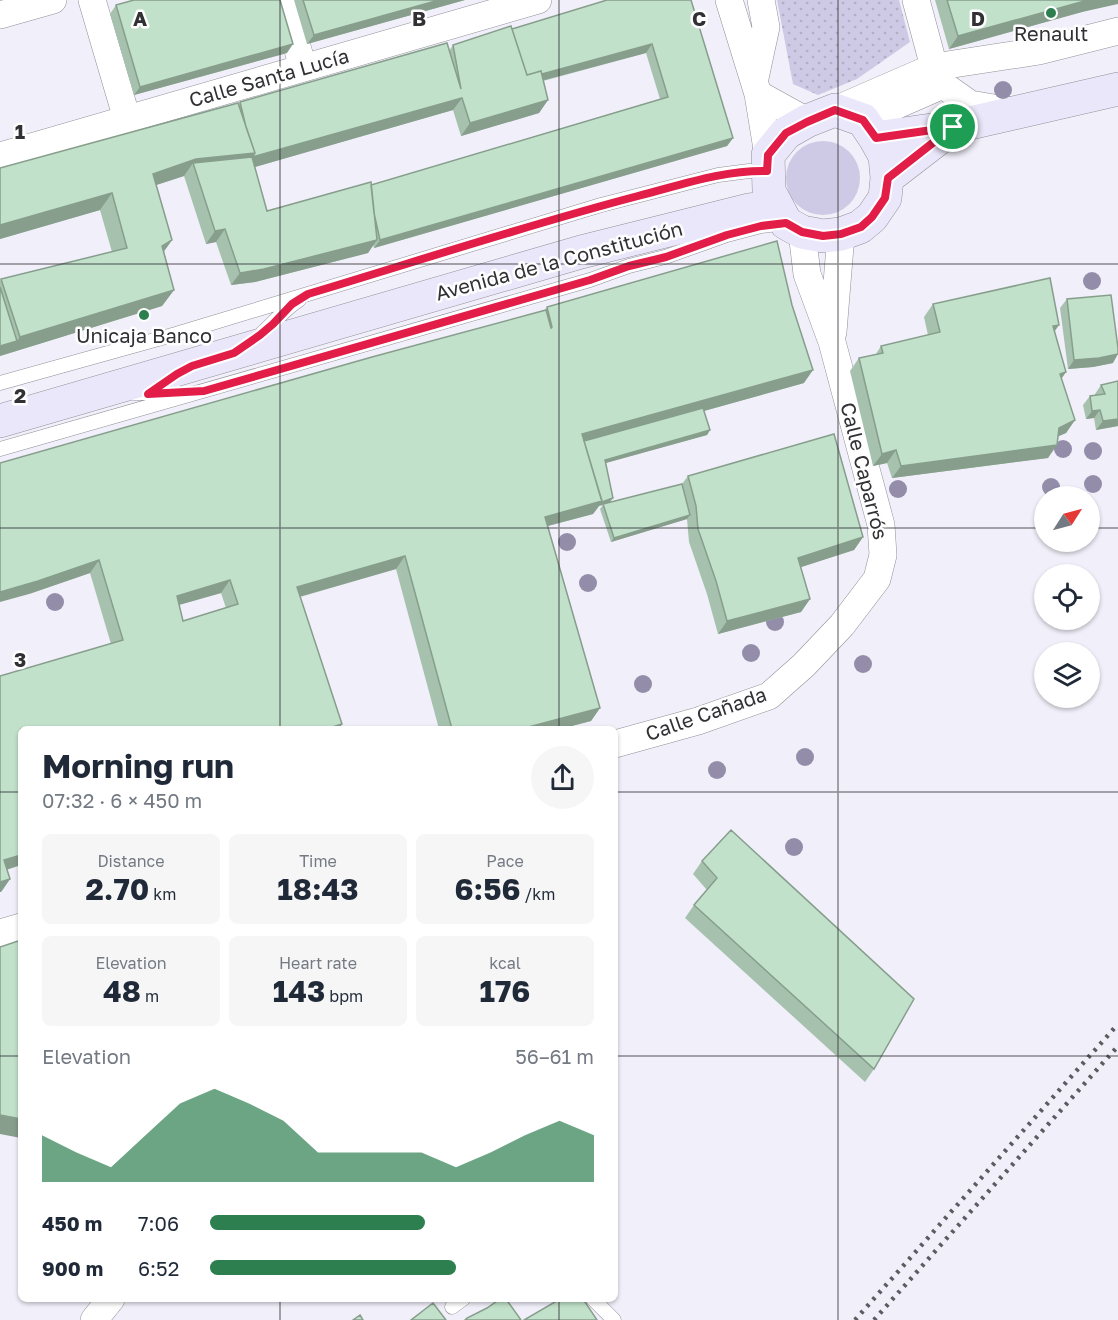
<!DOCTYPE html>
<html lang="en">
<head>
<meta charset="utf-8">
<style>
  :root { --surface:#fff; --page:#f6f6f7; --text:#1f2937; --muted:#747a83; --accent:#2e7f50 }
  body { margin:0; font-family:"Golos Text",sans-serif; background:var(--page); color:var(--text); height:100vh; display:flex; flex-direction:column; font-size:22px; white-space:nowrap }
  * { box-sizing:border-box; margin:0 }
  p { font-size:20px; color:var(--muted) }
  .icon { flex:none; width:33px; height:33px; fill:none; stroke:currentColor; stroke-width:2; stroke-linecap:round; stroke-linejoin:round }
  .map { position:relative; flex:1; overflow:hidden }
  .drawer { position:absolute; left:18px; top:726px; width:600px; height:576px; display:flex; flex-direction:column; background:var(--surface); border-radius:9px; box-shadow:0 2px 4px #0004 }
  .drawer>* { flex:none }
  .needle { width:39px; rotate:54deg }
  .fabs { position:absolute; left:1034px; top:486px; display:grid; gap:12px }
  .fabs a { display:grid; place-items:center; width:66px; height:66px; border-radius:50%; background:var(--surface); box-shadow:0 2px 4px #0004; font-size:30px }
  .pin { position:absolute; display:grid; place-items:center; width:51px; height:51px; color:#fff; margin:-26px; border:3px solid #fff; border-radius:50%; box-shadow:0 2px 6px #0007 }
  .round { display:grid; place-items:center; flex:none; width:63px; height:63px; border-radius:32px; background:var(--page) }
  .head { display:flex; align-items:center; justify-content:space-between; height:102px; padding:0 24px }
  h1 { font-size:33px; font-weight:700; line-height:45px }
  .metrics { display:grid; grid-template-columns:repeat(3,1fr); gap:9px; height:102px; padding:6px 24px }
  .metrics div { display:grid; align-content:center; border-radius:9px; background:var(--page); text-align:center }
  .metrics b { font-size:30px; font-weight:700 }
  .metrics small { font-size:16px; font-weight:400 }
  .metrics p { font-size:16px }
  .chart { height:168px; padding:12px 24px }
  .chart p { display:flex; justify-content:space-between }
  .chart svg { width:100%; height:108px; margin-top:6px; fill:var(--accent); opacity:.7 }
  ul { padding:0 24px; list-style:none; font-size:20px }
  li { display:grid; grid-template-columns:96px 72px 1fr; align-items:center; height:45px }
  li i { height:15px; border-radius:8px; background:var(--accent) }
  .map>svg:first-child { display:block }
  .grass { fill:#cecae5 }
  .park { fill:url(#park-dots) }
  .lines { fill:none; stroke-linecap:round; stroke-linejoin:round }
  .lane-casing { stroke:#919099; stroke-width:15 }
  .street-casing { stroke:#919099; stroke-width:28 }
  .secondary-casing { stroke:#919099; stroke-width:34 }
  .lane { stroke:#fff; stroke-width:14 }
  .street { stroke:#fff; stroke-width:27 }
  .secondary { stroke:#ebe7fb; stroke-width:33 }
  .rail { stroke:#5c5b60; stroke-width:4.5; stroke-dasharray:3 6; stroke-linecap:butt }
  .tree { fill:#938daa }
  .wall { fill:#a6c2ae; fill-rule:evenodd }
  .shaded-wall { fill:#879e8d }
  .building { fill:#c1e1ca; stroke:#879e8d; stroke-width:1.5; fill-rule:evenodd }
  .route-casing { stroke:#fff; stroke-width:12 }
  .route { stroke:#e11d48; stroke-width:8 }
  .grid { fill:none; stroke:#313034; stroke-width:1.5; stroke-opacity:0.55 }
  .poi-dot { fill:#2e7f50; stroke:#fefefe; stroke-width:2 }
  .labels { text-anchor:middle; stroke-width:5; stroke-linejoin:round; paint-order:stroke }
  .poi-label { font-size:20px; fill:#313034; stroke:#fefefe }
  .street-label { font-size:20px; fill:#313034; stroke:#fefefe }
  .grid-label { font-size:20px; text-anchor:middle; font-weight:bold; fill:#313034; stroke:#fefefe; stroke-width:5; stroke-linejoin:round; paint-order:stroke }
</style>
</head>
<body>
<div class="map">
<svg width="1118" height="1320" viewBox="0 0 1118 1320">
  <defs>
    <pattern id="park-dots" width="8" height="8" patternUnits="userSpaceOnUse" patternTransform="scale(1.5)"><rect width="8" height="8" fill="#cecae5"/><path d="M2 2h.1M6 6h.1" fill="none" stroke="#b1aec5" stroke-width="1.8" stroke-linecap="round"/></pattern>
  </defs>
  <rect width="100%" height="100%" fill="#f1eff9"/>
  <path class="grass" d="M786 178a37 37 0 1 1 74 0a37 37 0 1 1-74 0Z"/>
  <path class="park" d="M777,0h122l11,42 -53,37 -39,16 -25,-11z"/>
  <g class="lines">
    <defs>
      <path id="lane" d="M260,335c13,-11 24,-26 39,-35
        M0,383l176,-49 425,-129 117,-30 31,-4h18
        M134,393h44
        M0,449l590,-169 39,-14 36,-9 62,-22 34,-9 24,-3
        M593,1299l21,21
        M452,1307l11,-8"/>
      <path id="street" d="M92,0l35,119
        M284,0l19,68
        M729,0l29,94 10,61
        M916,0l18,67 9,18 27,19 41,7
        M0,15l53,-15
        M755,78l11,-51 -5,-27
        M758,94l49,27
        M835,110l99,-43 105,-16 79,-20
        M863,120l80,-35
        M0,156l538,-156
        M833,332l8,-98
        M615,744l83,-23 71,-25 35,-31 38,-40 35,-46 6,-24 -2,-30 -49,-183 -25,-68 -5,-42
        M0,933l21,-6
        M94,1320l17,-21"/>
      <path id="secondary" d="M835,110l28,10 12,18 10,18 2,22 -2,20 -13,19 -12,10 -19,7 -18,2 -21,-4 -16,-9 -17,-32 -1,-36 18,-22 21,-12z
        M875,138l78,-11 165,-38
        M887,178l65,-50
        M0,421l581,-169 168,-42 27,-4"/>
    </defs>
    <use href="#lane" class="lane-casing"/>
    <use href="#street" class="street-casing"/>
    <use href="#secondary" class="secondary-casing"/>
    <use href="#lane" class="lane"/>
    <use href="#street" class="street"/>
    <use href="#secondary" class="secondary"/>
    <path class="rail" d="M855,1320l263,-296
      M874,1320l244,-274"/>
  </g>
  <g class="tree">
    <circle cx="1003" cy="90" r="9"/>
    <circle cx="1092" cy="281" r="9"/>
    <circle cx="1063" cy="449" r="9"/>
    <circle cx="1093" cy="451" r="9"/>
    <circle cx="1093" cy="484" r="9"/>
    <circle cx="1051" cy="487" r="9"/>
    <circle cx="898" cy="489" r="9"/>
    <circle cx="567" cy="542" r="9"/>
    <circle cx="588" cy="583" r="9"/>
    <circle cx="55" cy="602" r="9"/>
    <circle cx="775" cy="622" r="9"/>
    <circle cx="751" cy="653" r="9"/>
    <circle cx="863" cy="664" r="9"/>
    <circle cx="643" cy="684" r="9"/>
    <circle cx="805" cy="757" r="9"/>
    <circle cx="717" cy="770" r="9"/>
    <circle cx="794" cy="847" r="9"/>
  </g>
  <path class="wall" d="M294,0h171l-158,44z
    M691,0l42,138 -6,8 -353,102 -1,-3 -5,8 -113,29 -24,3 -15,-43 -10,2 -22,-68 -28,9 16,55 -8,11 10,39 -12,16 -162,50v-75l1,-2 111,-27 -12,-42 -100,29v-71l238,-63 2,-3 209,-51 4,-6 59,-16zM646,53l14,46 -289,86 -104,26 -12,-44 198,-57 8,26 78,-23 9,-13 -5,-19z
    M935,0h183l-36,12 -133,37z
    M116,5l171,48 -153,42 -24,-81z
    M1067,299l46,64 -20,4 -25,2 -8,-61z
    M933,304l126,21 -5,6 12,41 -5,7 14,41 -9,13 -8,3 -10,22 -156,20 -5,-15 -14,3 -23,-95 9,-13 17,-4 5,-8 47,-11 -4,-18z
    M547,307l257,76 -100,28 6,19 -3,5 -101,28 4,39 72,-18 6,-8 175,61 -9,13 -53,17 9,32 -9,13 -83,22 -11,-40 -18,-52 -2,-23 -76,23 -11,-33 3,-4 -4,1 -6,8 -45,12 52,182 -9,13 -31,8h-121l-43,-160 -96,28 42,127 -3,5h-318l-14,140 3,10 -9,13 -1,-216 111,-32 -21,-71 -61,21 515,-283zM221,593l5,15 -43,13 -4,-16z
    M1101,385l17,41 -22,4 -2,-12 -8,1 -3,-14 7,-9h6l-1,-2z
    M702,861l172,208 -9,13 -180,-164 9,-13 13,-15 -14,-16z"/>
  <path class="shaded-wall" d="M439,0h26l-158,44 7,-9z
    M1088,0h30v4l-36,8 -133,37 9,-13z
    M293,44l-6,9 -153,42 6,-8z
    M652,44l-6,9 -128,34 6,-8z
    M462,98l-9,12 -209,60 8,-13z
    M548,100l-9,13 -78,23 9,-13z
    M733,138l-6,8 -353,102 6,-8z
    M255,153l-12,17 -50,-7 -9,13 -43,14 12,-16 43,-15z
    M112,193l-12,17 -100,29v-14z
    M225,229l-9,13 -10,2 9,-13z
    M172,240l-12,17 2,-11z
    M377,240l-9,13 -113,29 -24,3 9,-12z
    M174,290l-12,16 -162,50v-10l17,-5 3,-4z
    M1059,325l-9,13 3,-12z
    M1118,354l-5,9 -20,4 -25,2 6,-9z
    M813,370l-9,13 -226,63 4,-12z
    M1066,372l-9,13 3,-11z
    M1100,410l-6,8 -8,1 6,-8z
    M1118,419v7l-22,4 7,-9z
    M1075,420l-9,13 -16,7 9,-12z
    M710,430l-3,5 -105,29 3,-4z
    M1057,445l-9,13 -156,20 9,-12z
    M896,450l-9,13 -14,3 9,-12z
    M613,498l-3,4 -11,4 -6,8 -57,15 9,-12z
    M690,515l-3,4 -76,23 3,-4z
    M863,537l-9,13 -65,21 9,-13z
    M405,556l-9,13 -108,31 9,-13z
    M99,560l-9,13 -61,21 -29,8v-10z
    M230,580l-9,13 -53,15 9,-12z
    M810,599l-9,13 -83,22 9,-13z
    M600,708l-9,13 -31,8h-39z
    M342,724l-3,5h-13z
    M21,855v10l-21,7 4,-12z
    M10,879l-9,13h-1v-10z
    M0,1115l21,4v19l-21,-4z"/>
  <path class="building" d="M134,0h146l13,44 -153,43 -24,-82z
    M303,0h136l-125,35z
    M607,0h84l42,138 -353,102 -6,-27 -3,-28 297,-88 -16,-53 -110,30 -1,-3 -14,4 -15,-46z
    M947,0h141l-130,36z
    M511,26l16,49 14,-4 7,29 -78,23 -8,-25 -210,59 3,-4 -9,-26 -6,-25 207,-59 14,46 -8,-44z
    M238,103l17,50 -59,6 -43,15 19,66 -10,6 12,44 -154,47 -19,-58 126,-31 -15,-55 -112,32v-57z
    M252,157l15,54 104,-29 6,58 -113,29 -24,4 -15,-44 -10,2 -22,-68z
    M777,241l15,64 21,65 -231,64 20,67 -57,16 55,191 -79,21h-69l-47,-173 -108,31 45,137 -16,5h-305v126l-17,5 6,19 -10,3v-206l123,-36 -24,-80 -61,21 -38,11v-129l372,-106 174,-47 5,18 1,-1 -5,-20zM230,580l8,24 -55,17 -6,-25z
    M1050,278l9,47 -6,1 13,46 -6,2 15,46 -16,8 -2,17 -156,21 -5,-16 -14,4 -23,-96 24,-5 -2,-7 59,-14 -7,-28z
    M0,287l17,54 -17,5z
    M1111,295l7,53v6l-19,4 -25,2 -7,-61z
    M1118,381v38l-15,2 -3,-11 -8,1 -2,-15 15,-2 -4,-9z
    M703,408l7,22 -105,30 8,38 -11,4 -18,-61z
    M834,434l29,103 -65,21 12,41 -83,22 -11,-40 -18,-52 -2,-23 -8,-30z
    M682,484l8,31 -76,23 -11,-34z
    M731,830l183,169 -40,70 -180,-164 23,-27 -15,-17z
    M21,940v179l-21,-4v-168z
    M500,1299h6l15,21h-56l2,-2 20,-10z
    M560,1299h23l14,21h-73z
    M433,1303l13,17h-35z
    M360,1315l3,5h-10z"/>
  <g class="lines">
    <defs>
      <path id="route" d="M835,110l28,10 13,18 77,-11 -65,51 -3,20 -13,19 -11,10 -20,7 -18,2 -21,-4 -16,-9 -25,3 -34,9 -61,22 -37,9 -39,14 -386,111 -56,3 29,-20 15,-8 42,-13 26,-18 13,-11 19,-20 16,-10c110,-33 219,-69 330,-98 43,-11 85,-26 129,-25l1,-16 18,-22 21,-11z"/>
    </defs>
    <use href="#route" class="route-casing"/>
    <use href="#route" class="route"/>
  </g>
  <path class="grid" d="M280,0v729M559,0v729M838,0v1320M0,264h1118M0,528h1044M1089,528h29M0,792h21M615,792h503M0,1056h21M615,1056h503M280,1299v21M559,1299v21"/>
  <g class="poi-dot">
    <circle cx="1051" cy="13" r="6"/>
    <circle cx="144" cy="315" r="6"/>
  </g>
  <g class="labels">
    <g class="poi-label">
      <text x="1051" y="41">Renault</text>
      <text x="144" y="343">Unicaja Banco</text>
    </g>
    <g class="street-label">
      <text transform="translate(269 78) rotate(-16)" y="7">Calle Santa Lucía</text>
      <text transform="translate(559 261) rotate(-15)" y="7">Avenida de la Constitución</text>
      <text transform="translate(864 471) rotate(76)" y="7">Calle Caparrós</text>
      <text transform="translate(706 714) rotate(-19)" y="7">Calle Cañada</text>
    </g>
  </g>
  <g class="grid-label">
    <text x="140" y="26">A</text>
    <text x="419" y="26">B</text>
    <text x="699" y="26">C</text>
    <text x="978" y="26">D</text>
    <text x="20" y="139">1</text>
    <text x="20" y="403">2</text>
    <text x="20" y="667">3</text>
  </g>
</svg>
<div class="fabs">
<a><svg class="needle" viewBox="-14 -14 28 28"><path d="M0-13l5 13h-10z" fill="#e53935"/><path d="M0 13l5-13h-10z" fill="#747a83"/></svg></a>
<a><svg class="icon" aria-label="locate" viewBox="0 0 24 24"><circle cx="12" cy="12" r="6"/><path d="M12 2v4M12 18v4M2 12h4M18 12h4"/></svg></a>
<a><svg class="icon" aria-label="layers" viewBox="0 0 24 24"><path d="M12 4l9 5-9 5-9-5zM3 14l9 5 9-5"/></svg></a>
</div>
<div class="pin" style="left:953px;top:127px;background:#1e9e55"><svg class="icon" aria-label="arrive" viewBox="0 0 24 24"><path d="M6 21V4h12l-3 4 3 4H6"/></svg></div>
<section class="drawer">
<div class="head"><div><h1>Morning run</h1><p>07:32 · 6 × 450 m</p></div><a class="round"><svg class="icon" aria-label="share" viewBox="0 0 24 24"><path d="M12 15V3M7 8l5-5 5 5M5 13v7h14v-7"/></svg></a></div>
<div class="metrics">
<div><p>Distance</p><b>2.70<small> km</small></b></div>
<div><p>Time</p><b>18:43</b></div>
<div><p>Pace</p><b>6:56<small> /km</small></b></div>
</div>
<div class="metrics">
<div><p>Elevation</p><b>48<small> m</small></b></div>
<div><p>Heart rate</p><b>143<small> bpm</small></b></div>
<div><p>kcal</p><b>176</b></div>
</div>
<div class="chart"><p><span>Elevation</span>56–61 m</p>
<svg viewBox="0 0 160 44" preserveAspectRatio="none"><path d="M0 44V25L10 32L20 38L30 25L40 12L50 6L60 12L70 19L80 32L90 32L100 32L110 32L120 38L130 32L140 25L150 19L160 25V44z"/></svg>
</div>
<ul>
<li><b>450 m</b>7:06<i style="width:56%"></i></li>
<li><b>900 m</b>6:52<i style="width:64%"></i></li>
</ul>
</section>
</div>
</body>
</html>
